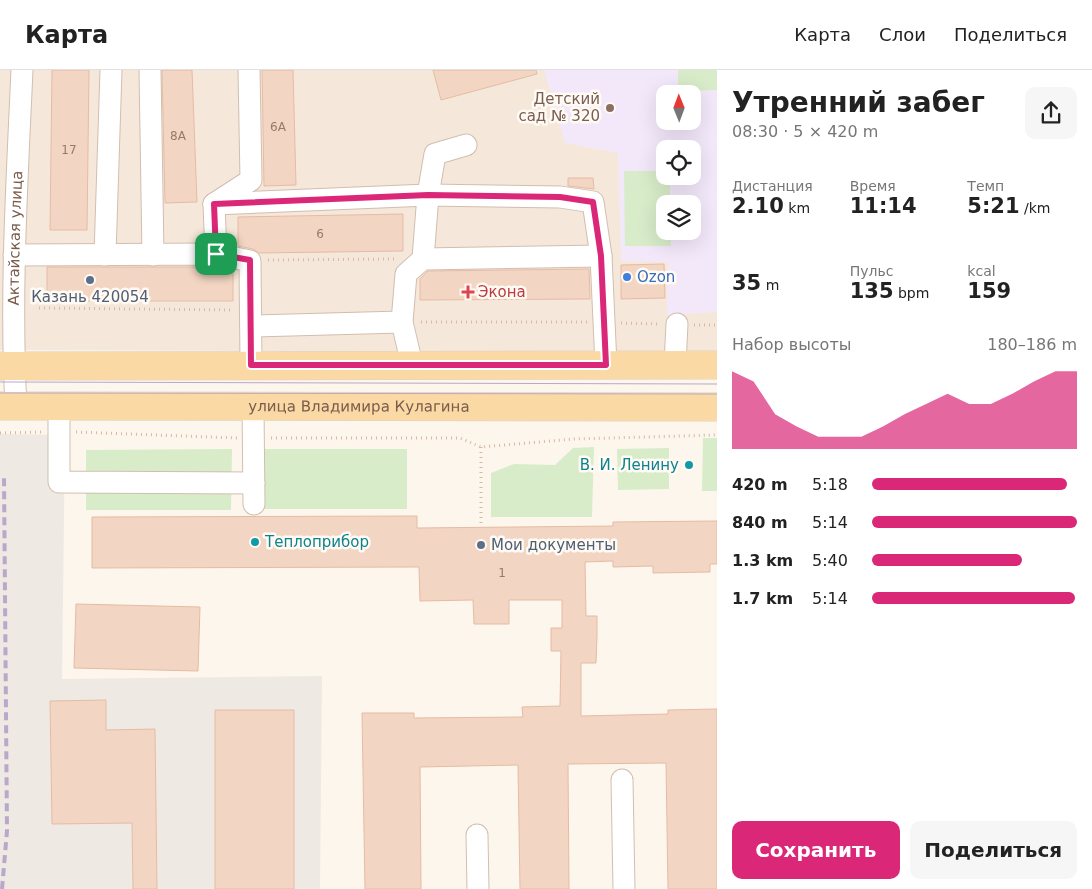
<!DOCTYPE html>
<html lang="ru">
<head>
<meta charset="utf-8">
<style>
  :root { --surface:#fff; --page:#f6f6f6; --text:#222; --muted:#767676; --line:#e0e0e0; --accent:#db2777 }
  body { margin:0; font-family:"DejaVu Sans",sans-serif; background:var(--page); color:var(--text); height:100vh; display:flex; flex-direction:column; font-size:19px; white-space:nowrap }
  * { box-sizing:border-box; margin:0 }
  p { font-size:16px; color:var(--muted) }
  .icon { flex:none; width:28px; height:28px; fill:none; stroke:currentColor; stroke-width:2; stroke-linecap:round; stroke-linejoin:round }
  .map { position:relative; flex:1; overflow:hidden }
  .side { display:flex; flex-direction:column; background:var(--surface); width:375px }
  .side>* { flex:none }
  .needle { width:32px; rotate:359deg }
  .buttons { position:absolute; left:656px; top:15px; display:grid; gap:10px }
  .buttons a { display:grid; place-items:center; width:45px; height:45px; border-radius:10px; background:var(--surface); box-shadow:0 5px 20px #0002; font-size:25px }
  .pin { position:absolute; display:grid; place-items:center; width:42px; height:42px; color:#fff; margin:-21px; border-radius:10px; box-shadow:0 2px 8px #0006 }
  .round { display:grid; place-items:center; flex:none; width:52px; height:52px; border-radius:10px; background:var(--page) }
  .summary { display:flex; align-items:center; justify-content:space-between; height:85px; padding:0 15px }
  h1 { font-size:28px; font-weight:800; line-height:38px }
  .figures { display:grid; grid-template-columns:repeat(3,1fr); gap:8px; height:85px; padding:5px 15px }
  .figures div { display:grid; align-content:center }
  .figures b { font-size:21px; font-weight:800 }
  .figures small { font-size:14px; font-weight:400 }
  .figures p { font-size:14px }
  .chart { height:140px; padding:10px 15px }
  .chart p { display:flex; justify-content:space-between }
  .chart svg { width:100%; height:90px; margin-top:5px; fill:var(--accent); opacity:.7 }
  .button { display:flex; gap:10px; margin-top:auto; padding:10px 15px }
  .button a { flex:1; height:58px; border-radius:10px; background:var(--accent); color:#fff; font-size:20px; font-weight:800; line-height:58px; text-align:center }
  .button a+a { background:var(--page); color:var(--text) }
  ul { padding:0 15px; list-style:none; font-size:16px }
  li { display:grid; grid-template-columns:80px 60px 1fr; align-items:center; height:38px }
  li i { height:12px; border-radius:6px; background:var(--accent) }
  header { display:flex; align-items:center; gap:30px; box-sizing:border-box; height:70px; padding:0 25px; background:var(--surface); border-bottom:1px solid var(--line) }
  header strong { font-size:24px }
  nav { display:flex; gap:28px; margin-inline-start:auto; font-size:18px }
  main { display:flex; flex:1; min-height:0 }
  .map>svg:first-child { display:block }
  .residential { fill:#f5e8da; fill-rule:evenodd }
  .industrial { fill:#efe9e4 }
  .education { fill:#f3e8fa; fill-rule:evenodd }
  .green { fill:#d8ecc9 }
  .building { fill:#f3d5c3; stroke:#e6bba3 }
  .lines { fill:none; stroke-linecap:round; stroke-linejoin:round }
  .minor-casing { stroke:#d1beb0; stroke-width:23 }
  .major-casing { stroke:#dad1cd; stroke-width:29 }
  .path { stroke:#d9b8a5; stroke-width:3; stroke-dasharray:1 4; stroke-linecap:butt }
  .minor { stroke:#fff; stroke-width:21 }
  .major { stroke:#fbd9a5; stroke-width:28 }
  .tram { stroke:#b9a8c9; stroke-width:1 }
  .rail { stroke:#b9a8c9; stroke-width:4; stroke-dasharray:8 5; stroke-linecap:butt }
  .route-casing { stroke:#fff; stroke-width:10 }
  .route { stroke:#db2777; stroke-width:6 }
  .education-dot { fill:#8d6e63; stroke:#fffaf3; stroke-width:2 }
  .shop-dot { fill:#3f7fe0; stroke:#fffaf3; stroke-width:2 }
  .service-dot { fill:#5c6f8a; stroke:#fffaf3; stroke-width:2 }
  .health-dot { fill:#e0444e; stroke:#fffaf3; stroke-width:2 }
  .culture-dot { fill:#0f9aa8; stroke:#fffaf3; stroke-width:2 }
  .labels { text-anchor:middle; stroke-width:5; stroke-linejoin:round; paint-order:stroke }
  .number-label { font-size:12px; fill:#987a6a }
  .education-label { font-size:15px; fill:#785e54; stroke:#fffaf3; text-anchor:end }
  .street-label { font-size:15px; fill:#7a5c4d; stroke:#fffaf3 }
  .shop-label { font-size:15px; fill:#366cbe; stroke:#fffaf3; text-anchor:start }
  .health-label { font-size:15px; fill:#be3a42; stroke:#fffaf3; text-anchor:start }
  .service-label { font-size:15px; fill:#4e5e75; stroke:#fffaf3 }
  .culture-label { font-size:15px; fill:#0d838f; stroke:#fffaf3; text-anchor:end }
</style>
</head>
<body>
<header>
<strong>Карта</strong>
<nav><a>Карта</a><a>Слои</a><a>Поделиться</a></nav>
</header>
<main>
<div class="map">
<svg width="717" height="819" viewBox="0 0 717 819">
  <rect width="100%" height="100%" fill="#fdf6ec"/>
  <path class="residential" d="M0,0h717v283l-717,-3zM665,24h27v27h-27zM665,79h27v27h-27zM665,134h27v27h-27z"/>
  <path class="industrial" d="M0,364l65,1 -3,244 260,-3 -2,213h-320z"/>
  <path class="education" d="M544,0h173v242l-50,3 1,-53 -47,-1 -3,-108 -53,-10zM665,24h27v27h-27zM665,79h27v27h-27zM665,134h27v27h-27z"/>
  <path class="green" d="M678,0h39v20l-39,1z
    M624,101h41v5h5v28h-5v27h5l1,15h-46z
    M703,368h14v53h-15z
    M594,377l-2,70h-101v-44l23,-9 41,1 18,-17z
    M669,378v41l-51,1 -1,-41z
    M232,379l-1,61h-145v-60z
    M260,379h147v60h-147z"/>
  <path class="building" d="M52,0h37l-2,160h-37z
    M162,0h30l5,132 -32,1z
    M262,0h31l3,115 -32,1z
    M433,0h103l1,4 -96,26z
    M568,108h25l1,11 -26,-3z
    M403,144v37l-144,2 -6,-4 -15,-3v-29z
    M664,194l1,34 -44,1v-34z
    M47,197h168l18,3v31h-186z
    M589,199l1,30 -170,1v-21l8,-8z
    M417,446v12l196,-2v-4l104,-1v43h-7v8l-57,1v-7l-40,1v-6l-28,1 1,54h11v19l-1,28h-15v53l87,-2v-4l49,-1v180h-49l-2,-126 -98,1 1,125h-49l-2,-124 -98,2 1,122h-56l-3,-176h52v5l109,-1 -1,-10 38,-1 1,-55h-10v-23h11v-28h-53v24h-35l-1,-24 -53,1 -1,-34 -327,1v-51z
    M76,534l124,3 -2,64 -124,-3z
    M106,630v30l49,-1 2,160h-24l-1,-66 -80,1 -2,-123z
    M215,640h79v179h-79z"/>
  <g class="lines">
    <defs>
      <g id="minor">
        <path d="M150,0l3,185"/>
        <path d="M214,134l214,-9 132,2 33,5 8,54 5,109"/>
        <path d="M214,134l37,-24 -2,-110"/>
        <path d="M214,134l2,50"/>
        <path d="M14,185l202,-1 34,7 1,104"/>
        <path d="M105,185l6,-185"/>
        <path d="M423,189l5,-64 7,-41 31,-9"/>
        <path d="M251,256l151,-4"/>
        <path d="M412,295l-10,-43 4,-48 17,-15 178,-3"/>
        <path d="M675,295l2,-41"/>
        <path id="s1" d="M16,336c-6,-112 1,-224 6,-336"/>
        <path d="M59,336v76l195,1"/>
        <path d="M253,337l1,97"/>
        <path d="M622,710l2,109"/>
        <path d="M477,765l1,54"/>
      </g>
      <g id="major">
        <path d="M0,296l717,-1"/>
        <path id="s2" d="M0,336l717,1"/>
      </g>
    </defs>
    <use href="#minor" class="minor-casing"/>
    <use href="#major" class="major-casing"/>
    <path class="path" d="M268,190l127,-1
      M39,238l194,2
      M421,252h166
      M621,253l39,1
      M694,255h23
      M76,362l161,6
      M0,363l42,-1
      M271,368h189l21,9 93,-8 143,-4
      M481,377v80"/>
    <use href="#minor" class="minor"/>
    <use href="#major" class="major"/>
    <path class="tram" d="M0,312l717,2
      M0,323l717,1"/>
    <path class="rail" d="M2,819l5,-58 -3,-353"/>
  </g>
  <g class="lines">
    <defs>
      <path id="route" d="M428,125l132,2 33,5 8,54 5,109h-355l-1,-105 -34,-6 -2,-50z"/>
    </defs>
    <use href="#route" class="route-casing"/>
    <use href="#route" class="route"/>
  </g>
  <circle class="education-dot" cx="610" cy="38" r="5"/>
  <circle class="shop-dot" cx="627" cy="207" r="5"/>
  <g class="service-dot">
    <circle cx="90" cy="210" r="5"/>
    <circle cx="481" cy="475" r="5"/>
  </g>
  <path class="health-dot" d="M465.5 214.5h5v5h5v5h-5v5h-5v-5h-5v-5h5z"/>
  <g class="culture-dot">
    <circle cx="689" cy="395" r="5"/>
    <circle cx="255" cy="472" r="5"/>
  </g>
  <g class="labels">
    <g class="number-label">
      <text x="278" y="61">6А</text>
      <text x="178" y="70">8А</text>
      <text x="69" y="84">17</text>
      <text x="320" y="168">6</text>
      <text x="502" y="507">1</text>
    </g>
    <g class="education-label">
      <text x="600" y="34">Детский<tspan x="600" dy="17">сад № 320</tspan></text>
    </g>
    <g class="street-label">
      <text dy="5" stroke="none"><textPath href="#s1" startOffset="168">Актайская улица</textPath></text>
      <text dy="5" stroke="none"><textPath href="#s2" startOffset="359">улица Владимира Кулагина</textPath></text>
    </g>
    <g class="shop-label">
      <text x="637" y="212">Ozon</text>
    </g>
    <g class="health-label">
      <text x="478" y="227">Экона</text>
    </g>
    <g class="service-label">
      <text x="90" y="232">Казань 420054</text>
      <text x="491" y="480" text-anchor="start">Мои документы</text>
    </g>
    <g class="culture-label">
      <text x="679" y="400">В. И. Ленину</text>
      <text x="265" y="477" text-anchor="start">Теплоприбор</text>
    </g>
  </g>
</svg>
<div class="buttons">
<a><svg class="needle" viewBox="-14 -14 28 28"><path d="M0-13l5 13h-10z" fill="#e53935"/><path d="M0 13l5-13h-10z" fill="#767676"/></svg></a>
<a><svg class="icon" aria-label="locate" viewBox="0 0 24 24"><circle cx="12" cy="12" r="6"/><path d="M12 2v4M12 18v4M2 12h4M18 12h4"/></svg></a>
<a><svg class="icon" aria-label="layers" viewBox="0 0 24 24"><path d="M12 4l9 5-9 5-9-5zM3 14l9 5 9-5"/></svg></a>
</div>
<div class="pin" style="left:216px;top:184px;background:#1e9e55"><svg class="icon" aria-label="arrive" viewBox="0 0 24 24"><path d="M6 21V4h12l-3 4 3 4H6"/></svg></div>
</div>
<section class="side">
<div class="summary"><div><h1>Утренний забег</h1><p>08:30 · 5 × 420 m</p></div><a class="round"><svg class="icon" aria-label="share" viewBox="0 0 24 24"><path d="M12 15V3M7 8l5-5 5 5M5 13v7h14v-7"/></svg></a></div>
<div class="figures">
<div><p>Дистанция</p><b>2.10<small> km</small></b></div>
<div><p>Время</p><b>11:14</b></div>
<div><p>Темп</p><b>5:21<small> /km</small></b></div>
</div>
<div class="figures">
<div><b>35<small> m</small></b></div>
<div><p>Пульс</p><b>135<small> bpm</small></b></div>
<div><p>kcal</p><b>159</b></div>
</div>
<div class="chart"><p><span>Набор высоты</span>180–186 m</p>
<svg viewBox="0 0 160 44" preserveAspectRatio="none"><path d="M0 44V6L10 11L20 27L30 33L40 38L50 38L60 38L70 33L80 27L90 22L100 17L110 22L120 22L130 17L140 11L150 6L160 6V44z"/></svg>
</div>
<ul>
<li><b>420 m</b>5:18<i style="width:95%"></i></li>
<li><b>840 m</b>5:14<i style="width:100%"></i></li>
<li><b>1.3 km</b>5:40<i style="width:73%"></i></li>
<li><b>1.7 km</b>5:14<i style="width:99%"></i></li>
</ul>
<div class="button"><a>Сохранить</a><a>Поделиться</a></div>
</section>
</main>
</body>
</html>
